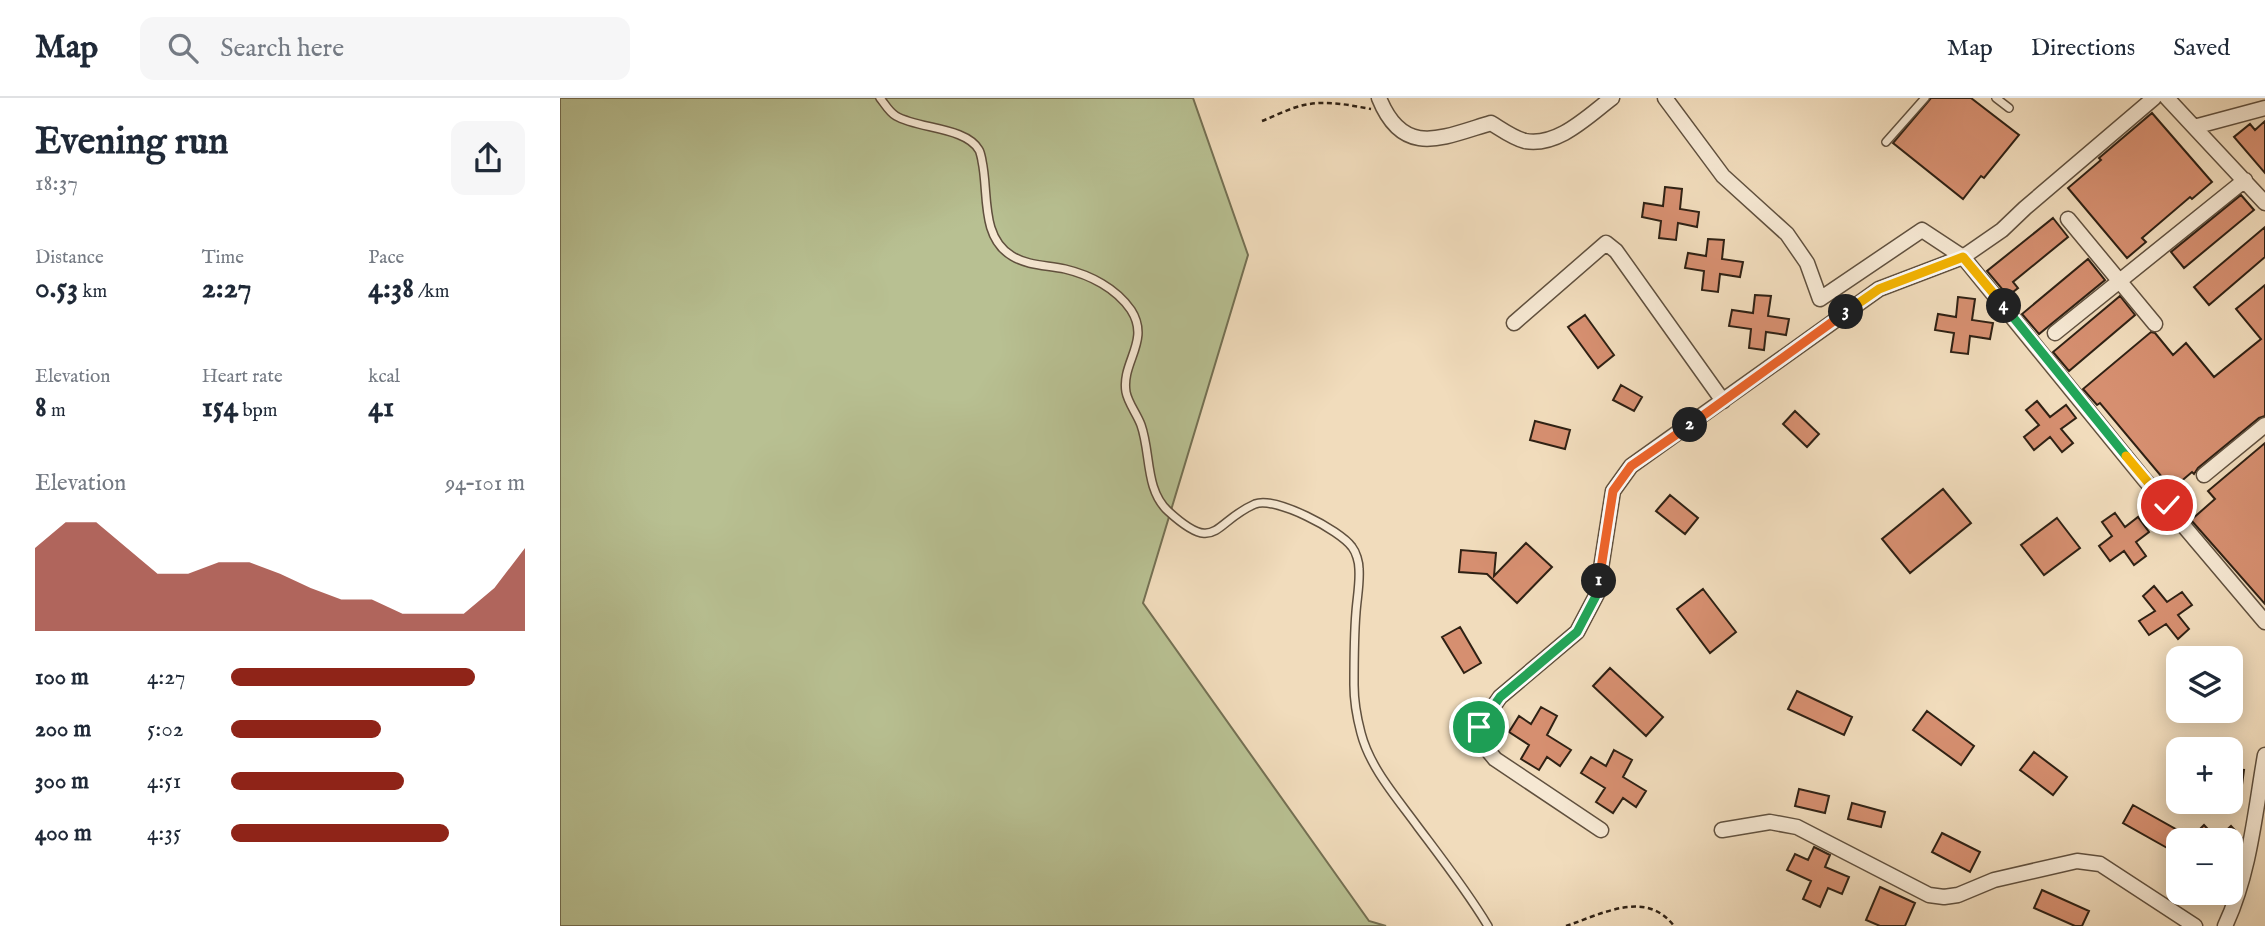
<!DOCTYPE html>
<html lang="en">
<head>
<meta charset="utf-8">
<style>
  :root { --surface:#fff; --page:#f6f6f7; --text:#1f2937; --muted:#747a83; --line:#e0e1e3; --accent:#8f2418 }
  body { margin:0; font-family:"IM FELL English",serif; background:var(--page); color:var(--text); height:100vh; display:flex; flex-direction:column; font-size:26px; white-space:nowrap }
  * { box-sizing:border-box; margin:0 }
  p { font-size:23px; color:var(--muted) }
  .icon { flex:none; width:38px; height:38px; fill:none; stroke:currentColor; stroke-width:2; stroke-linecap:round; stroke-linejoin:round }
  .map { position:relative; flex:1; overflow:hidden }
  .panel { display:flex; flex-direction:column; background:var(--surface); width:560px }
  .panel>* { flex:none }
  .tools { position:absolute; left:1606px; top:548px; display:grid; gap:14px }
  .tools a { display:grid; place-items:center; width:77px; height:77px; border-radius:14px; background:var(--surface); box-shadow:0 4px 18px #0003; font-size:35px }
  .pin { position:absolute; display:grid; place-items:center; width:60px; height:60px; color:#fff; margin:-30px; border:4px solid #fff; border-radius:50%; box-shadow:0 2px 7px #0007 }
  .km { position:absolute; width:35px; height:35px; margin:-18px; border-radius:50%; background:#222; color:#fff; font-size:19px; line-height:35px; text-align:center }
  .round { display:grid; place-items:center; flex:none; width:74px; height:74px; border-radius:14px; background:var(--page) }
  .overview { display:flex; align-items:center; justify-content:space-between; height:119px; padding:0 35px }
  h1 { font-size:38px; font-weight:700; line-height:52px }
  .stats { display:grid; grid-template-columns:repeat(3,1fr); gap:10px; height:119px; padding:7px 35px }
  .stats div { display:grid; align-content:center }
  .stats b { font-size:30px; font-weight:700 }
  .stats small { font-size:19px; font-weight:400 }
  .stats p { font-size:19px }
  .chart { height:196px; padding:14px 35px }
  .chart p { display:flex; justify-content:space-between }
  .chart svg { width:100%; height:126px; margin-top:7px; fill:var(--accent); opacity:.7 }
  ul { padding:0 35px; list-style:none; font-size:23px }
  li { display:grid; grid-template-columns:112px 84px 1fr; align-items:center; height:52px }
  li i { height:18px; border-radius:9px; background:var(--accent) }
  header { display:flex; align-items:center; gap:42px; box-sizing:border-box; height:98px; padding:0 35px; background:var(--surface); border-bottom:2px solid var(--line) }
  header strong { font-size:33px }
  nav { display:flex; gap:38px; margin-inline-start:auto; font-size:24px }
  .search { width:490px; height:63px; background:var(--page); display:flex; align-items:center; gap:18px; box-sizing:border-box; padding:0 24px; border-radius:14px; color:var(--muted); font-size:26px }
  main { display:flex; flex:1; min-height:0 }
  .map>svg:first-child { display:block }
  .green { fill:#b8c092; stroke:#747053; stroke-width:2 }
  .building { fill:#d68f70; stroke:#2f2114; stroke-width:2 }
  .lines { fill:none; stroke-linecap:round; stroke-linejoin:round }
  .service-casing { stroke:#60503e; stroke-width:10 }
  .minor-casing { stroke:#60503e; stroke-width:17 }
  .path { stroke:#2f2114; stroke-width:2.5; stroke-dasharray:5 3.5; stroke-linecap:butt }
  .service { stroke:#f6e8d3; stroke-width:7 }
  .minor { stroke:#f6e8d3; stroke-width:14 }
  .split-1-casing { stroke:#fff; stroke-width:14 }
  .split-2-casing { stroke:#fff; stroke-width:14 }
  .split-3-casing { stroke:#fff; stroke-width:14 }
  .split-4-casing { stroke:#fff; stroke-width:14 }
  .split-5-casing { stroke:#fff; stroke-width:14 }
  .split-6-casing { stroke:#fff; stroke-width:14 }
  .split-1 { stroke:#22a559; stroke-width:9 }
  .split-2 { stroke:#f0652b; stroke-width:9 }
  .split-3 { stroke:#f0652b; stroke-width:9 }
  .split-4 { stroke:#f5b400; stroke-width:9 }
  .split-5 { stroke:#22a559; stroke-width:9 }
  .split-6 { stroke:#f5b400; stroke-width:9 }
</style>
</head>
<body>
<header>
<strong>Map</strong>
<div class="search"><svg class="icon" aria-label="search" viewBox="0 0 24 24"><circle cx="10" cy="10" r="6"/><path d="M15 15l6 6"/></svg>Search here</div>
<nav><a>Map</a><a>Directions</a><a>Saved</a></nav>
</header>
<main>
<section class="panel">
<div class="overview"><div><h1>Evening run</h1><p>18:37</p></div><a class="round"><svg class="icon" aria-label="share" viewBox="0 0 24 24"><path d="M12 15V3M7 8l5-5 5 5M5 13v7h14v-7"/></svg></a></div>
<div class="stats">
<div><p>Distance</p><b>0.53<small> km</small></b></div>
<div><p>Time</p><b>2:27</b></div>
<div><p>Pace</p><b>4:38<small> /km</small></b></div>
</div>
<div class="stats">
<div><p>Elevation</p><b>8<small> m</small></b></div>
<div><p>Heart rate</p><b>154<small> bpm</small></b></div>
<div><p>kcal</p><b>41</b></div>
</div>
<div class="chart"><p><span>Elevation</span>94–101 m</p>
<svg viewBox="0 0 160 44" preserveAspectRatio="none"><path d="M0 44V15L10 6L20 6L30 15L40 24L50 24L60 20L70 20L80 24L90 29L100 33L110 33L120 38L130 38L140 38L150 29L160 15V44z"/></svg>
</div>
<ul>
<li><b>100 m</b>4:27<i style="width:83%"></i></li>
<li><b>200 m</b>5:02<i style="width:51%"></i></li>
<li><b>300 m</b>4:51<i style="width:59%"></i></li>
<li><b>400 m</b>4:35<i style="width:74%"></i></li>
</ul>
</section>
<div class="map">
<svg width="1705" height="828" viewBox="0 0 1705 828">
  <rect width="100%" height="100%" fill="#f1dcbc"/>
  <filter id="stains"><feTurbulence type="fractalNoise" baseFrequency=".00286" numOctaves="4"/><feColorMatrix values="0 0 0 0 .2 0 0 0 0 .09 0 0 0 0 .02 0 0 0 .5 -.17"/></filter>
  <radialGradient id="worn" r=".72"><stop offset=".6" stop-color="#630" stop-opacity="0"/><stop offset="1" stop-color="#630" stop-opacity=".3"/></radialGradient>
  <path class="green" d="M0,0h633l55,157 -105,348 226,318 17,5h-826z"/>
  <path class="building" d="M1371,0h40l48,37 -35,43 -3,-2 -18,23 -70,-56z
    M1592,15l60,69 -20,17 -2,-2 -48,41 4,4 -19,16 -59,-70 33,-28 -2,-2z
    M1705,23v52l-31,-36 16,-13 5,6z
    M1105,89l17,2 -2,20 19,3 -2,15 -19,-4 -2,17 -17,-2 2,-17 -19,-4 2,-14 19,3z
    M1681,97l13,15 -70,58 -13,-16z
    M1493,120l15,19 -55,45 5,6 -10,8 -21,-25z
    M1705,129v30l-56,48 -15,-18z
    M1148,141l16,1 -2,19 21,3 -3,15 -20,-3 -2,18 -16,-2 2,-19 -19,-3 3,-15 18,3z
    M1528,161l17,21 -66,54 -17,-20z
    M1705,187v131l-6,2 -61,50 -4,6 -2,-2 -20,17 -72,-86 -3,2 -14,-16 68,-57 4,1 18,22 13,-12 28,34 47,-38 -25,-30z
    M1195,197l16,1 -3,20 21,3 -3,16 -20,-3 -2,18 -15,-2 2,-19 -22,-3 3,-16 21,3z
    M1560,198l15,19 -66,56 -16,-19z
    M1398,199l17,2 -3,21 21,3 -3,16 -20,-3 -2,18 -17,-2 3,-19 -19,-3 3,-16 18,3z
    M1025,217l29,40 -16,13 -30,-41z
    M1061,287l21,12 -8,14 -21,-11z
    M1477,303l13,16 16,-12 10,13 -15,11 12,14 -11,9 -12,-15 -16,13 -10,-13 15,-12 -13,-15z
    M1235,313l24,23 -12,13 -24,-23z
    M975,323l35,9 -5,19 -35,-9z
    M1705,345v161l-74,-84 24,-21 -7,-8z
    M1383,391l28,34 -61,50 -28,-34z
    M1110,397l28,23 -13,16 -29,-23z
    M1555,415l10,14 13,-10 11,15 -13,10 10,14 -12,9 -10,-14 -14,10 -11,-15 13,-10 -10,-14z
    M1497,420l23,30 -36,27 -23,-30z
    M966,445l26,24 -35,36 -30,-29 -28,-2 2,-22 35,3 -2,23z
    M1594,488l13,16 15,-10 10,13 -14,10 11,14 -11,10 -12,-15 -17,11 -10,-14 16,-10 -12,-15z
    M1143,491l33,43 -26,21 -33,-44z
    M900,529l21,36 -17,10 -22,-36z
    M1050,570l53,49 -17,19 -53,-50z
    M1237,593l55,26 -8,18 -56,-26z
    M981,609l16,9 -10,19 24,15 -11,16 -13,-9 -8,13 -18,-11 8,-14 -20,-13 10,-16 12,8z
    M1367,613l47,35 -13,19 -48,-35z
    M1054,652l18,10 -9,17 23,14 -10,16 -13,-9 -10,15 -17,-11 9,-14 -24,-15 10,-16 15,9z
    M1474,654l33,25 -14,18 -33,-25z
    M1671,671l13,1 -2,15 -11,-1z
    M1239,691l30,7 -4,17 -30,-7z
    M1292,705l33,9 -4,15 -33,-8z
    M1573,707l46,26 -10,18 -46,-26z
    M1644,727l13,14 14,-13 11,12 -2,6 -9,8v-12h-42z
    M1382,735l38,19 -10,20 -38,-20z
    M1254,749l16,8 -5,12 24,10 -7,17 -14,-6 -8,19 -17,-8 8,-18 -24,-11 8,-16 13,6z
    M1320,789l35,16 -10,23h-25l-14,-6z
    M1482,792l47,21 -7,15h-7l-41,-18z"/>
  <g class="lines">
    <defs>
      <path id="service" d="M320,0c5,6 9,14 16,18 22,13 70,11 83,34 1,1 3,10 3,11 7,31 -2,76 30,95 16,10 36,9 53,13 25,6 51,19 66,41 20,31 -10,52 -5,82 2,11 11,22 15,33 10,28 4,65 27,86 49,45 45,11 87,-7 20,-8 85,26 97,43 4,5 7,15 7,22 1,14 -2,29 -3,43 -2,24 -2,49 -2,73 0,16 3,33 7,48 9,35 36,65 57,94 24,32 49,64 70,99
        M1436,0l13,10
        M1326,44l39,-44"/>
      <path id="minor" d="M819,0c24,60 62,40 112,25 10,6 22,15 34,18 33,6 63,-25 87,-43
        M1105,0l58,78 64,58 20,29 13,36 102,-69 41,27 181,222 121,143
        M1607,0l27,29 71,-19
        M1634,29l71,76
        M1508,121l87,105
        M954,225l92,-80 10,8 107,150
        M1495,235l190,-153
        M1644,377l61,-50
        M1041,732l-106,-71 -14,-17 -2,-15 21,-30 77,-65 20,-38 16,-103 18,-25 248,-177 84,-32 39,-27 23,-22 129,-110
        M1162,732l48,-8 27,5 132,68 15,2 14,-2 36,-15 83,-19 23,3 95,62
        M1665,828c25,-53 30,-114 40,-171"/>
    </defs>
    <use href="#service" class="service-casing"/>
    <use href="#minor" class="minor-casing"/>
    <path class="path" d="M702,23c13,-5 28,-13 42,-16 23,-5 44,0 67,4
      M1006,828c36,-12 80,-37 108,0"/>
    <use href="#service" class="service"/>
    <use href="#minor" class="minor"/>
  </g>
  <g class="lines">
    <defs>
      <path id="split-1" d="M919,629l21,-30 77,-65 20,-38 2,-13"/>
      <path id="split-2" d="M1039,483l14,-90 18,-25 59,-41"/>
      <path id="split-3" d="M1130,327l156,-113"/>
      <path id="split-4" d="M1286,214l33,-23 84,-32 41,49"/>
      <path id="split-5" d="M1444,208l122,150"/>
      <path id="split-6" d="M1566,358l41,49"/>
    </defs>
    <use href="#split-1" class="split-1-casing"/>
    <use href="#split-2" class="split-2-casing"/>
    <use href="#split-3" class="split-3-casing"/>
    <use href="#split-4" class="split-4-casing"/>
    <use href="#split-5" class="split-5-casing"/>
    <use href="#split-6" class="split-6-casing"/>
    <use href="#split-1" class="split-1"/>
    <use href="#split-2" class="split-2"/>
    <use href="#split-3" class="split-3"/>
    <use href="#split-4" class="split-4"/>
    <use href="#split-5" class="split-5"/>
    <use href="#split-6" class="split-6"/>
  </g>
  <rect width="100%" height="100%" filter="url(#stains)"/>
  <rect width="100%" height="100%" fill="url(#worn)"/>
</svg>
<div class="tools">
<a><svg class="icon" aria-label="layers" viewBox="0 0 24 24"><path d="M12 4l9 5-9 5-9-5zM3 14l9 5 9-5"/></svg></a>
<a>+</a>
<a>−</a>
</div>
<div class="pin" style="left:919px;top:629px;background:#1e9e55"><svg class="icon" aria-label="arrive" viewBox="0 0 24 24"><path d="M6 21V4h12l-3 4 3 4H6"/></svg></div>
<div class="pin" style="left:1607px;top:407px;background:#d93025"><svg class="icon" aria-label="check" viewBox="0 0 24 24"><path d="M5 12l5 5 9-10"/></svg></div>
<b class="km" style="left:1039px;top:483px">1</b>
<b class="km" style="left:1130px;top:327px">2</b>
<b class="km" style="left:1286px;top:214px">3</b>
<b class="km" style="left:1444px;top:208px">4</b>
</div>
</main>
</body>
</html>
